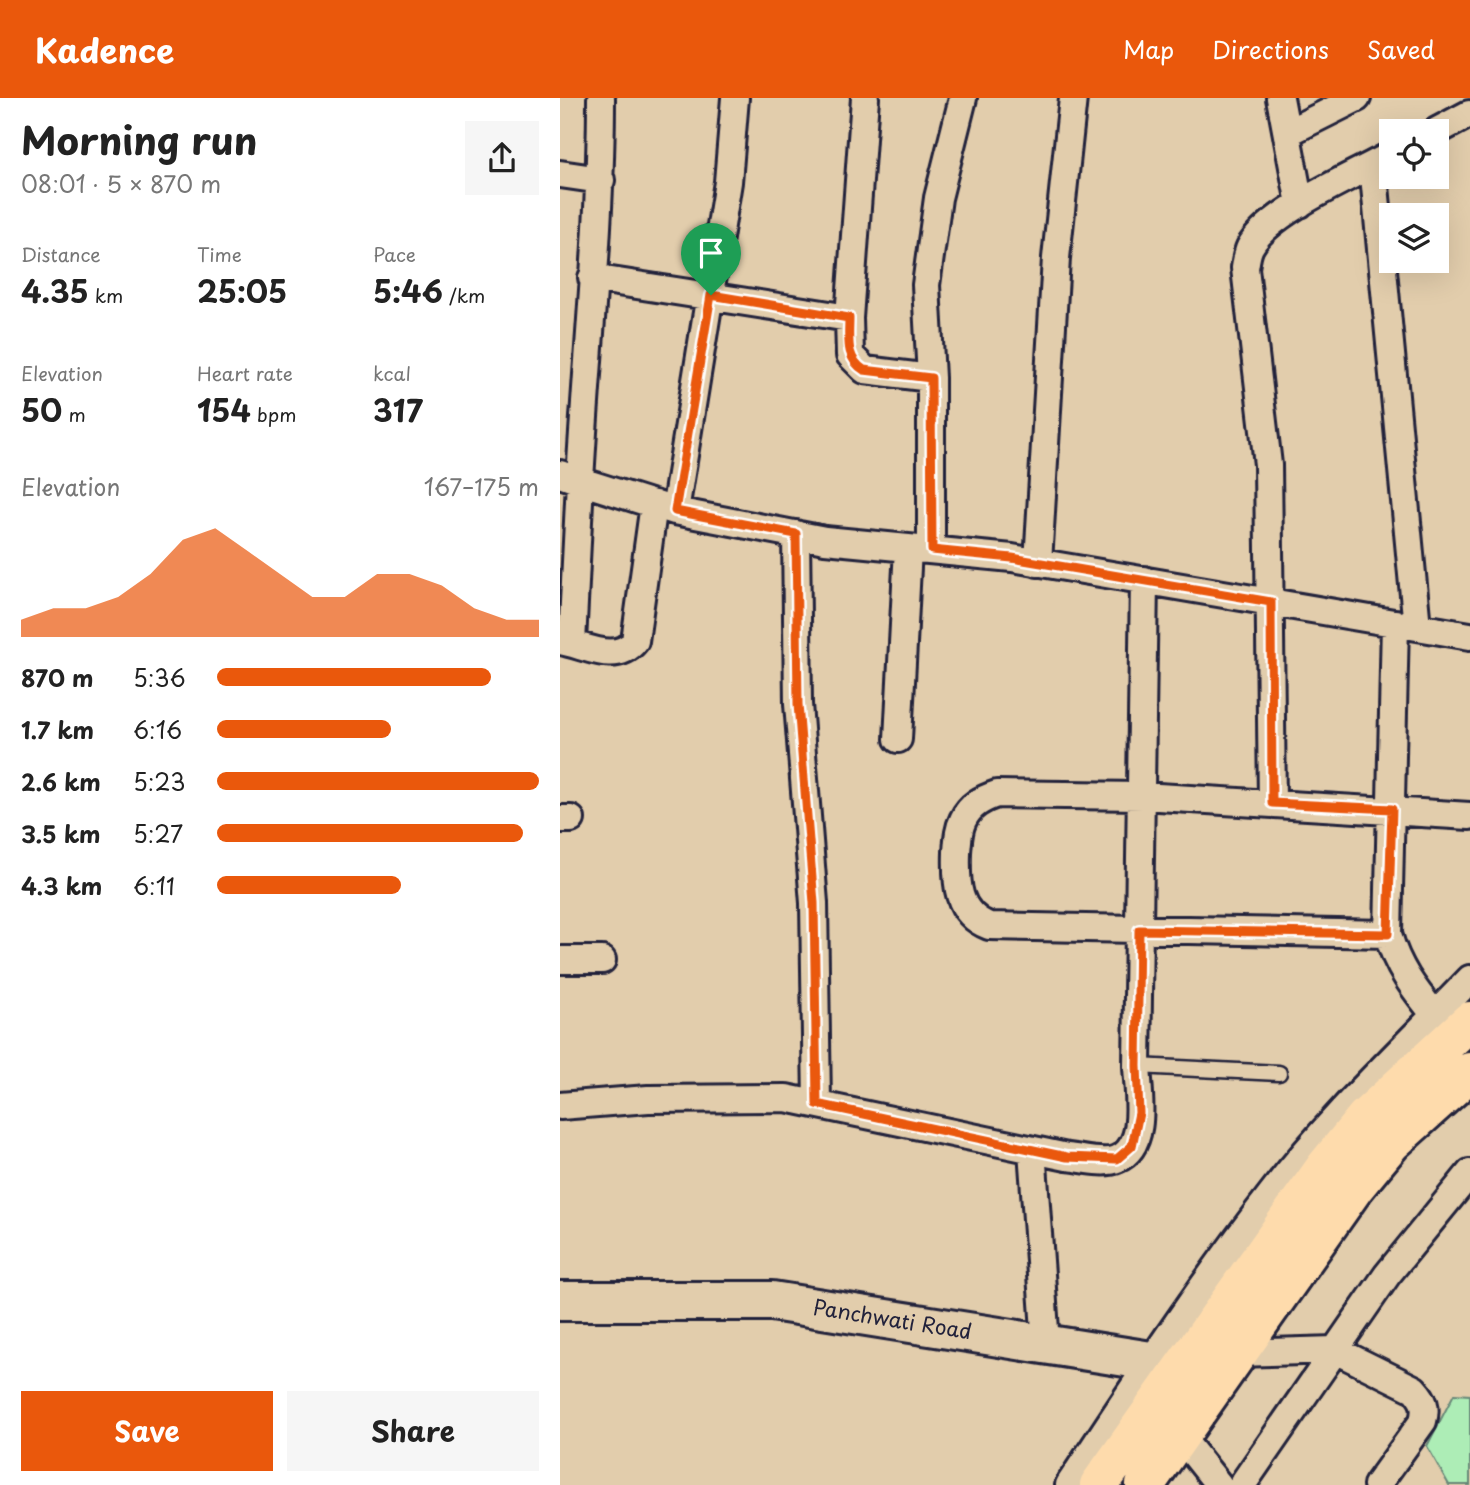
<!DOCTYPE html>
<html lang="en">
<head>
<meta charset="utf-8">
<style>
  :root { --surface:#fff; --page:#f6f6f6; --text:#222; --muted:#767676; --accent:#ea580c }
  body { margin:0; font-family:"Playpen Sans",sans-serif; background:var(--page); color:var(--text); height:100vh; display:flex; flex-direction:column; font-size:26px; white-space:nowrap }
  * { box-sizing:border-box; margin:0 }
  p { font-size:23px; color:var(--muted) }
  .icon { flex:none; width:38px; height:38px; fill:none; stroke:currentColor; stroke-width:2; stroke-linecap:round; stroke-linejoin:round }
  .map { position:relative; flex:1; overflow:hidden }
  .drawer { display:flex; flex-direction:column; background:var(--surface); width:560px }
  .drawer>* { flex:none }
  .controls { position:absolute; left:819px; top:21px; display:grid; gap:14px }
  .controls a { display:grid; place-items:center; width:70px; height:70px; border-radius:0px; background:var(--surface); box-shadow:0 7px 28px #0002; font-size:35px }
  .pin { position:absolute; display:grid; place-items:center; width:60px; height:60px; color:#fff; margin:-72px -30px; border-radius:50% 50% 50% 0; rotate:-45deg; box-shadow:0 0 7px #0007 }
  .pin .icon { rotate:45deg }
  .round { display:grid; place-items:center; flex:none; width:74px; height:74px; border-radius:0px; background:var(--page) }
  .overview { display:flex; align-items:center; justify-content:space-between; height:119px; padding:0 21px }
  h1 { font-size:38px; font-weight:700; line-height:52px }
  .figures { display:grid; grid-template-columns:repeat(3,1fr); gap:10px; height:119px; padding:7px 21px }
  .figures div { display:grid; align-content:center }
  .figures b { font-size:30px; font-weight:700 }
  .figures small { font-size:19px; font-weight:400 }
  .figures p { font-size:19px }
  .chart { height:196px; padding:14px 21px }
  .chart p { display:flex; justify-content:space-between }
  .chart svg { width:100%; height:126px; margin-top:7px; fill:var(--accent); opacity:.7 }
  .cta { display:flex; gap:14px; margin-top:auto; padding:14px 21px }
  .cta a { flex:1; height:80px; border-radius:0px; background:var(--accent); color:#fff; font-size:28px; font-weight:700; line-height:80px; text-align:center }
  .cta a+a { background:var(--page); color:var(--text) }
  ul { padding:0 21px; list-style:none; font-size:23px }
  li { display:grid; grid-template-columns:112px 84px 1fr; align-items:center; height:52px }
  li i { height:18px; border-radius:9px; background:var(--accent) }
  header { display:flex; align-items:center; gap:42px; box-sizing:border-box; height:98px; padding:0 35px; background:var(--accent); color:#fff }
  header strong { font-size:33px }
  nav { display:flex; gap:38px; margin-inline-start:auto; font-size:24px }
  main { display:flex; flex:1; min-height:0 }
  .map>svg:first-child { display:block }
  .green { fill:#adedb6; stroke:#688878; stroke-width:2 }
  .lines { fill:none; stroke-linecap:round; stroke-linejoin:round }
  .lane-casing { stroke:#22223b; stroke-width:19 }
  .street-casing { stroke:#22223b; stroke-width:32 }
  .secondary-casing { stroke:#22223b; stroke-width:44 }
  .primary-casing { stroke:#22223b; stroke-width:44 }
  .lane { stroke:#e2cdac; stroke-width:14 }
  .street { stroke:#e2cdac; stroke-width:26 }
  .secondary { stroke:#e2cdac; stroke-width:38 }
  .primary { stroke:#fedbac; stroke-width:38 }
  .route-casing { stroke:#fff; stroke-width:14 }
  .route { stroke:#ea580c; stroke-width:9 }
  .labels { text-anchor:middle; stroke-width:6; stroke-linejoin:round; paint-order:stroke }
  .street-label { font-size:21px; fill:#22223b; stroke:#e2cdac }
</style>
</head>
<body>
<header>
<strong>Kadence</strong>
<nav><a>Map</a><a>Directions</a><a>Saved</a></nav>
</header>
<main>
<section class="drawer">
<div class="overview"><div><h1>Morning run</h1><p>08:01 · 5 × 870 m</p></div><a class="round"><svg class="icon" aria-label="share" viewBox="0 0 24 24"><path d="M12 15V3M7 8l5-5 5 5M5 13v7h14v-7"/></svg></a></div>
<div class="figures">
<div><p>Distance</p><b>4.35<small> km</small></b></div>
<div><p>Time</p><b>25:05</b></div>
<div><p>Pace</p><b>5:46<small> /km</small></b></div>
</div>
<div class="figures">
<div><p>Elevation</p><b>50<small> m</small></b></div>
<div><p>Heart rate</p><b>154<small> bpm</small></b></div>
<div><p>kcal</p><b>317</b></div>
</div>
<div class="chart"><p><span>Elevation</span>167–175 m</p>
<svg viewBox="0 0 160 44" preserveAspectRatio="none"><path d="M0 44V38L10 34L20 34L30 30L40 22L50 10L60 6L70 14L80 22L90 30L100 30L110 22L120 22L130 26L140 34L150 38L160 38V44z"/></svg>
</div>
<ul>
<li><b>870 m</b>5:36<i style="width:85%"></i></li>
<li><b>1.7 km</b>6:16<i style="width:54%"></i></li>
<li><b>2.6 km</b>5:23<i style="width:100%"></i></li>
<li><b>3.5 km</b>5:27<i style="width:95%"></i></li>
<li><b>4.3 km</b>6:11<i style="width:57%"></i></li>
</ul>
<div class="cta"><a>Save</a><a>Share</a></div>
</section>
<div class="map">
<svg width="910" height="1387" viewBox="0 0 910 1387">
  <rect width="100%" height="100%" fill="#e2cdac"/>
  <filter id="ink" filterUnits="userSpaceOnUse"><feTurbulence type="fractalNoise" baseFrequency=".0143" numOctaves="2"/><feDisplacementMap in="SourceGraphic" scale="14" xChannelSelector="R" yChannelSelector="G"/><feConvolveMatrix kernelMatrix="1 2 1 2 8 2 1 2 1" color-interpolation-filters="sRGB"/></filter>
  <g filter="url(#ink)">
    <path class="green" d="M894,1296l16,1v90h-21l-22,-39z"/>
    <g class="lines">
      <defs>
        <path id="lane" d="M577,968l142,7"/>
        <path id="street" d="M305,0l-16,220 1,37 15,15 66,8
          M720,0l20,106
          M877,33l32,-17
          M727,35l70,-35
          M813,67l44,462
          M0,76l41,6
          M32,180l257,40
          M0,376l20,7c7,-128 21,-256 21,-383
          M115,413l53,-329 7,-84
          M236,436l2,170 16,199 3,201
          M371,452v-172l-5,-93 12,-87 25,-100
          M478,465l18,-305 17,-160
          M835,525l-7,311c9,33 26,55 47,81
          M0,543c25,4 56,24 75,0l19,-137
          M12,545l8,-162 95,30 150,29 187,18 458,78
          M338,641l10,-191
          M712,705l-4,-338 -23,-197c1,-6 2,-15 5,-21 19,-36 105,-72 141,-92
          M0,721h11
          M828,836l-399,-8c-33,-13 -33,-44 -32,-74 1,-11 1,-22 6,-32 7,-15 19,-21 34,-26l145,2 328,20
          M0,862h42
          M0,1008l88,-7 138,-1 281,59c14,1 37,8 50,2 32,-13 21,-67 20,-93l7,-486
          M472,1052l14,194
          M677,1255l98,-3 79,39c10,11 13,18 9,32l-46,64
          M620,1338l39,49
          M509,1387c65,-99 130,-198 203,-292 59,-77 131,-144 198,-214
          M682,1387l145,-210 83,-102"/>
        <g id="secondary">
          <path id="s1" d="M0,1203h212l442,70"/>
        </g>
        <path id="primary" d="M539,1387l226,-318 40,-49 105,-97
          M585,1387l209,-297 38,-46 78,-70"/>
      </defs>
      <use href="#lane" class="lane-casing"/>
      <use href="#street" class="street-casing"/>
      <use href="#secondary" class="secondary-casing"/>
      <use href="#primary" class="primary-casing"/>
      <use href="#lane" class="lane"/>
      <use href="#street" class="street"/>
      <use href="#secondary" class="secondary"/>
      <use href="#primary" class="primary"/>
    </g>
  </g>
  <g class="lines" filter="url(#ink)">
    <defs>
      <path id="route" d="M151,197l138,23c0,21 -4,40 15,52l67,8 1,172 80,8 259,44 1,201 120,6 -4,125 -249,-4 -2,136 2,47 -7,33 -15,13 -50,-2 -250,-53 -3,-201 -16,-199 -2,-170 -121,-23z"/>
    </defs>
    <use href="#route" class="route-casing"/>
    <use href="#route" class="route"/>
  </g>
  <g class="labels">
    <g class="street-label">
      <text dy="7" stroke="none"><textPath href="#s1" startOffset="334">Panchwati Road</textPath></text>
    </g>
  </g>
</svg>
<div class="controls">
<a><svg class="icon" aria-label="locate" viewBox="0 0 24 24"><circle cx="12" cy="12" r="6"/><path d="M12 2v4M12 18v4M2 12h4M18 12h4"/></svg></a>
<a><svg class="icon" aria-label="layers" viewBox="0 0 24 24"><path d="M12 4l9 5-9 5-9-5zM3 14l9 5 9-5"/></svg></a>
</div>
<div class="pin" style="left:151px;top:197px;background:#1e9e55"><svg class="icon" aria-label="arrive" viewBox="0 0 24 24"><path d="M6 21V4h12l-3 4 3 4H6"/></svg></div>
</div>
</main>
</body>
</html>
